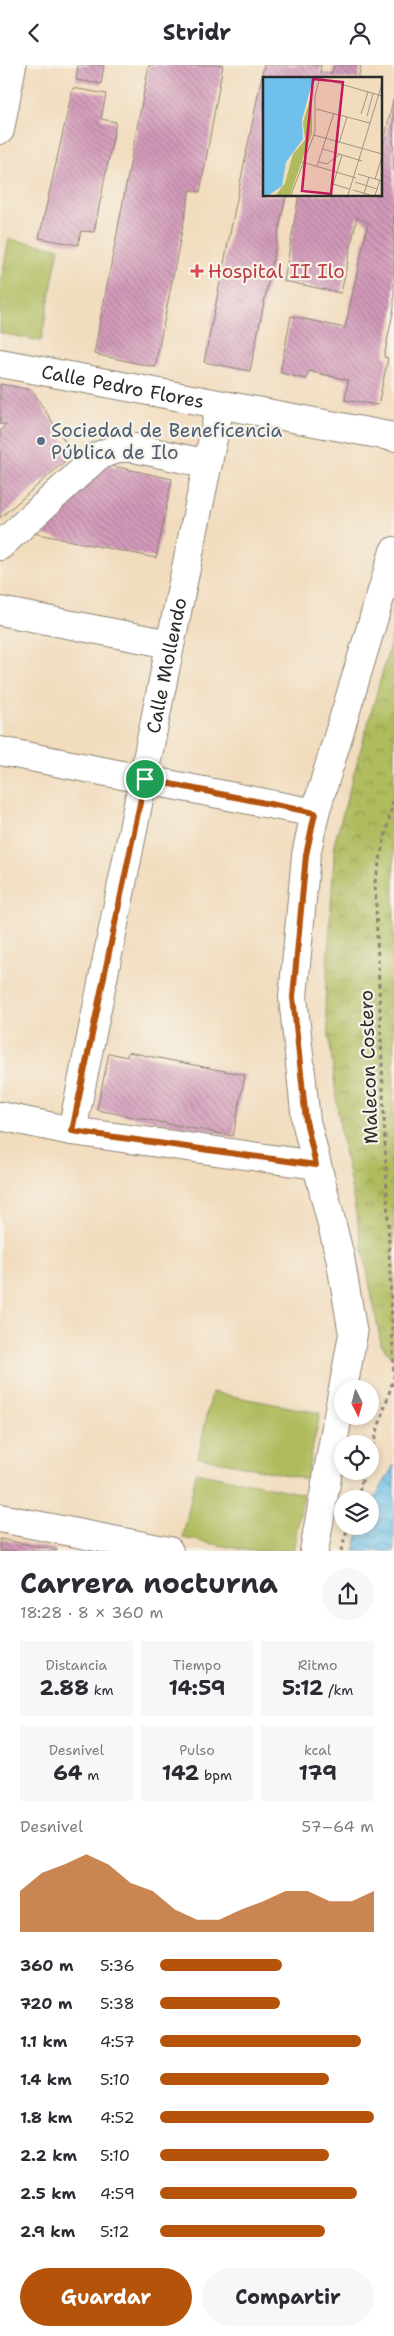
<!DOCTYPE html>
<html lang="es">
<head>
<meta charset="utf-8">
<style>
  :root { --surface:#fff; --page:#f7f7f7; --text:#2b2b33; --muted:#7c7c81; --accent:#b45309 }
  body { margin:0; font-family:"Shantell Sans",sans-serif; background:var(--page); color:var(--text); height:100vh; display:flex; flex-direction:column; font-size:19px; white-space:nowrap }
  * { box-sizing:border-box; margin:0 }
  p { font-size:16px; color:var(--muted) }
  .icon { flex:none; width:28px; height:28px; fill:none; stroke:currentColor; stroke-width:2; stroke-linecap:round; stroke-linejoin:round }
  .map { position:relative; height:1486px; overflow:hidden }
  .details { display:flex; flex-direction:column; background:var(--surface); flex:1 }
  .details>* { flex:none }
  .needle { width:32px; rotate:174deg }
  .controls { position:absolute; left:334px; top:1315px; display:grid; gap:10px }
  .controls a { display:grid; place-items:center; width:45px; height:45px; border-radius:50%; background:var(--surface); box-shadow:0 2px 8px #0003; font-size:25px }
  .pin { position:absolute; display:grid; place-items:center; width:42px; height:42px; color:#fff; margin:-21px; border:2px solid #fff; border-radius:50%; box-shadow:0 1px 5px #0007 }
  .round { display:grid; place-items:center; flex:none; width:52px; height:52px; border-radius:26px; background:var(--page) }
  .summary { display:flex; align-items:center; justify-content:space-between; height:85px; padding:0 20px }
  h1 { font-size:28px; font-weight:700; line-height:38px }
  .figures { display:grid; grid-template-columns:repeat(3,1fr); gap:8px; height:85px; padding:5px 20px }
  .figures div { display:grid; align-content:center; border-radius:0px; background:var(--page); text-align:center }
  .figures b { font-size:21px; font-weight:700 }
  .figures small { font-size:14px; font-weight:400 }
  .figures p { font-size:14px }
  .chart { height:140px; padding:10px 20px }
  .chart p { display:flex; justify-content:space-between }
  .chart svg { width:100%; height:90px; margin-top:5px; fill:var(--accent); opacity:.7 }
  .primary-button { display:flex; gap:10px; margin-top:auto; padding:10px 20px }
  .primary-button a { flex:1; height:58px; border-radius:30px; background:var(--accent); color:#fff; font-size:20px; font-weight:700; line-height:58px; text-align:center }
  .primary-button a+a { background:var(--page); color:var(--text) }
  ul { padding:0 20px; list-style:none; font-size:16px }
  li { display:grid; grid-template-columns:80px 60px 1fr; align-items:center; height:38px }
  li i { height:12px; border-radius:6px; background:var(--accent) }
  header { display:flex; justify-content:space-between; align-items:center; height:65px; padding:0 20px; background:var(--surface); font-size:22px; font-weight:700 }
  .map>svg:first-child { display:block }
  .park { fill:url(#park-crowns); stroke:#6d7344 }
  .garden { fill:#afbb5d; stroke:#6d7344 }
  .water { fill:url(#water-waves); stroke:#4d768b }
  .building { fill:url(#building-back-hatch) }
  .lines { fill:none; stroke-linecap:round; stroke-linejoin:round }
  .minor-casing { stroke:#8e8474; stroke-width:30 }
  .path { stroke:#8e8474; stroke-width:3; stroke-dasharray:4 4; stroke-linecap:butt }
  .minor { stroke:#fff; stroke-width:28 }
  .route-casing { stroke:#fff; stroke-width:10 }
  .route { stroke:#b45309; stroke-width:6 }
  .health-dot { fill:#e0444e; stroke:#f7f3e8; stroke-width:2 }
  .service-dot { fill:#5c6f8a; stroke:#f7f3e8; stroke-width:2 }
  .labels { text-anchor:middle; stroke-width:4.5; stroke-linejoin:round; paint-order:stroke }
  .health-label { font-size:19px; fill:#be3a42; stroke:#f7f3e8; text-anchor:start }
  .street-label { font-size:19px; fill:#2b2b2b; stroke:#f7f3e8 }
  .service-label { font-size:19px; fill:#4e5e75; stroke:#f7f3e8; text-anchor:start }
  .inset-road { fill:none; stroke:#a29583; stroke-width:1 }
  .view { fill:#c2185b; fill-opacity:0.15; stroke:#c2185b; stroke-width:2.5 }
  .inset-edge { fill:none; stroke:#2b2b2b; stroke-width:2.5 }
</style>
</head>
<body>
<header><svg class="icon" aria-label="back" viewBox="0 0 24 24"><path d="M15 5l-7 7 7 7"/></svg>Stridr<svg class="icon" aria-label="person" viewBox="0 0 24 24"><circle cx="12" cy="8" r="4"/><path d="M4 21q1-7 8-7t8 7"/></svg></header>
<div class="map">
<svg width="394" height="1486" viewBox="0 0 394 1486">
  <defs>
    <pattern id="park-crowns" width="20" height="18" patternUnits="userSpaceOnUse" patternTransform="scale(1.25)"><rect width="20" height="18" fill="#afbb5d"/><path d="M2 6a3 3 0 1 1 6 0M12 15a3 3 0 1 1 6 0" fill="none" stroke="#8f984d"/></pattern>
    <pattern id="water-waves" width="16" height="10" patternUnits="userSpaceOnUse" patternTransform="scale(1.25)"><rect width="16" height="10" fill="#6fc1eb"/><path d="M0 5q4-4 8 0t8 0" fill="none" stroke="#5b9dbf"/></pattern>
    <pattern id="building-back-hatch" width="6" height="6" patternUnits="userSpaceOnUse" patternTransform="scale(1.25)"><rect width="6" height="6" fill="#d39aba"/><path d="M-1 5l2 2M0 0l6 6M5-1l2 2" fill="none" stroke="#ab7e97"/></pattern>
  </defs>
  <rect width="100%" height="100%" fill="#f7f3e8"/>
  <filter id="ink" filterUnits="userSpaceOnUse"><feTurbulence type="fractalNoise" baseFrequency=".02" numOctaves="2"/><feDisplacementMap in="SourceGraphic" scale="10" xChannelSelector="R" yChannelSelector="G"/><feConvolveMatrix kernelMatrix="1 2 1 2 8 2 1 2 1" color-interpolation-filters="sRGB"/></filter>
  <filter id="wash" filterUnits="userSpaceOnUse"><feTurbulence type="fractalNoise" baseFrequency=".0096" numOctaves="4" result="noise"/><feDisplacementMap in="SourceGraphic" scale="20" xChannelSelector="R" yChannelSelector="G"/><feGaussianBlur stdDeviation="1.12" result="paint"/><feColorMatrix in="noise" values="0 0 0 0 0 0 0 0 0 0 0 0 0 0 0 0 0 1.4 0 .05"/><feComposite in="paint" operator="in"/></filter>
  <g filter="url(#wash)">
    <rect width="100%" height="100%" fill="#f1dcbd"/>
    <path class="park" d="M394,566v729l-13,-16 -41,-215 -15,-126 10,-162z"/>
    <path class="garden" d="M9,174l50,9 -18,93 -41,-8v-46z
      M212,1327l108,21 -14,66 -108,-22z
      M196,1407l108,22 -11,57h-43l-67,-13z"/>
    <path class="water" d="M394,1400v86h-40l7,-25h9v-20z"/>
    <g id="blocks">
      <path class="building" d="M78,0h26l-3,19 -25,-4z
        M149,0h74l-23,127 -10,-2 -35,177 -61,-13z
        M264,0h57l-1,7 12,2 2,-9h27l-3,14h-94v116h22l-36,176 -46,-9z
        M73,23l33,6 -5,25 15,3 -22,110 -13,-1 -3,14 -39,-7z
        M393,34l1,208 -10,50 4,1 -10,47 -33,-5 3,-20 -39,-9 -3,8 -26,-6 11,-57 54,12 23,-105 -11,-6 -16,76 -57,-12 15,-86h81v-32z
        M0,319l32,6 41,64 -73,64v-87l6,-6 -6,-1z
        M104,399l68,15 -16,79 -128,-26z
        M128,987l117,23 -12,61 -136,-26 12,-57 18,4z
        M0,1474l57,11v1h-57z"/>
    </g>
  </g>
  <g filter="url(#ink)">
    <use href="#blocks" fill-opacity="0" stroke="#8e8474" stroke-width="1"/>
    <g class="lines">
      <defs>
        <g id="minor">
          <path d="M0,65l12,-65"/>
          <path id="s1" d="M0,298l394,74"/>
          <path d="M0,481l98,-90 20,-8h16l74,16"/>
          <path d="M0,546l170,33"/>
          <path d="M0,686l315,62"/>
          <path d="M0,1051l72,15 244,34"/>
          <path id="s2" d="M72,1066c50,-242 96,-484 148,-725"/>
          <path d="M343,1324l10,-55 -13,-77 -34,-136 -13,-124 13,-142 9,-42 79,-262"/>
          <path d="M0,1453l169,33"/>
          <path d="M314,1486l28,-158"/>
        </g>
      </defs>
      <use href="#minor" class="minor-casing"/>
      <path class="path" d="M370,1390l24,-78 -19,-495 19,-85
        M357,1434l8,-28
        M341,1486l7,-25"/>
      <use href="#minor" class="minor"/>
    </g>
  </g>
  <g class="lines" filter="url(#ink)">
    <defs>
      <path id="route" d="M145,714l170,34 -9,42 -13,142 13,124 10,44 -244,-34z"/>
    </defs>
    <use href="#route" class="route-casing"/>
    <use href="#route" class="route"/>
  </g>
  <path class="health-dot" d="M194.5 198.5h5v5h5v5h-5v5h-5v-5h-5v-5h5z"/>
  <circle class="service-dot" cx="41" cy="376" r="5"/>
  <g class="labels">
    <g class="health-label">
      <text x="208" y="213">Hospital II Ilo</text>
    </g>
    <g class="street-label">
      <text dy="7" stroke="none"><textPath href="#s1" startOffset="125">Calle Pedro Flores</textPath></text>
      <text dy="7" stroke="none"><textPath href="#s2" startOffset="475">Calle Mollendo</textPath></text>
      <text transform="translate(368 1002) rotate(-92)" y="7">Malecon Costero</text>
    </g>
    <g class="service-label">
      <text x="51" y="372">Sociedad de Beneficencia<tspan x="51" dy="22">Pública de Ilo</tspan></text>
    </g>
  </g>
  <g transform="translate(263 12)">
    <rect width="119" height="119" fill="#f1dcbd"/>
    <path d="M49,16v40l-22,62h-14l9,-12 8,-29 12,-14 -2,-18z" fill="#afbb5d"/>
    <path d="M0,0h54l-7,13 -8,30 1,19 -17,23 -4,24 -13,9h-6z" fill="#6fc1eb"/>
    <path class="inset-road" d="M57,1l62,18M53,32l54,14M98,37l7,-22M104,39l6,-22M51,58l68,19M76,66l8,-26M60,72l39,12M39,85l54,16M56,85l8,2 13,-10M54,89l17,-53M95,97l24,7M112,102l7,-22M92,105l22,7M70,107l16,5M90,113l17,5M101,117l5,-17M28,118l24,-63v-36l5,-19M67,118l12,-40M85,118l34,-111M112,118l5,-15"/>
    <path class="view" d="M50,2l30,3 -12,112 -29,-3z"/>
    <rect width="119" height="119" class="inset-edge"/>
  </g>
</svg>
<div class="controls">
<a><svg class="needle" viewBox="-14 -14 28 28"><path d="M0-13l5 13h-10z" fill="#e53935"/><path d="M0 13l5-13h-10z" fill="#7c7c81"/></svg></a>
<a><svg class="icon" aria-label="locate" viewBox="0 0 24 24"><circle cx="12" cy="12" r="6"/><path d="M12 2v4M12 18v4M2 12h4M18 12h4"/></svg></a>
<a><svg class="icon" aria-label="layers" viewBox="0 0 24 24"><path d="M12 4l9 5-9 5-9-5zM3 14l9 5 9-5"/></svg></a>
</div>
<div class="pin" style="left:145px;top:714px;background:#1e9e55"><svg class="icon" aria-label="arrive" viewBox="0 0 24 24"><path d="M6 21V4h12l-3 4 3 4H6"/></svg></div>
</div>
<section class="details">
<div class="summary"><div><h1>Carrera nocturna</h1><p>18:28 · 8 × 360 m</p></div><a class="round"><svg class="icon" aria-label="share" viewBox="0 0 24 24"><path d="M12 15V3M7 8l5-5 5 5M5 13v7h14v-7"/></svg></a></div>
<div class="figures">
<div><p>Distancia</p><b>2.88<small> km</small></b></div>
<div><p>Tiempo</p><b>14:59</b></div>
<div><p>Ritmo</p><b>5:12<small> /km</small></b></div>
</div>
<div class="figures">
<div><p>Desnivel</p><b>64<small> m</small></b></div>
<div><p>Pulso</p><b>142<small> bpm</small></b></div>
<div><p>kcal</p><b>179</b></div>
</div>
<div class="chart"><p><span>Desnivel</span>57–64 m</p>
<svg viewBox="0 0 160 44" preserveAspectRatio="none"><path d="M0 44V24L10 15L20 11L30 6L40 11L50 20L60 24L70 33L80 38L90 38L100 33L110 29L120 24L130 24L140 29L150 29L160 24V44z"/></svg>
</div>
<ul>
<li><b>360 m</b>5:36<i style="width:57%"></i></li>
<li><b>720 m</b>5:38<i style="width:56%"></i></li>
<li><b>1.1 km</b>4:57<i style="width:94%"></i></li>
<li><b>1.4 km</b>5:10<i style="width:79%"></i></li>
<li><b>1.8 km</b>4:52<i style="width:100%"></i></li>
<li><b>2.2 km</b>5:10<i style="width:79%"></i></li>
<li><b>2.5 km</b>4:59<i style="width:92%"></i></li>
<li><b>2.9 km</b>5:12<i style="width:77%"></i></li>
</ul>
<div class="primary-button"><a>Guardar</a><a>Compartir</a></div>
</section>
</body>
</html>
